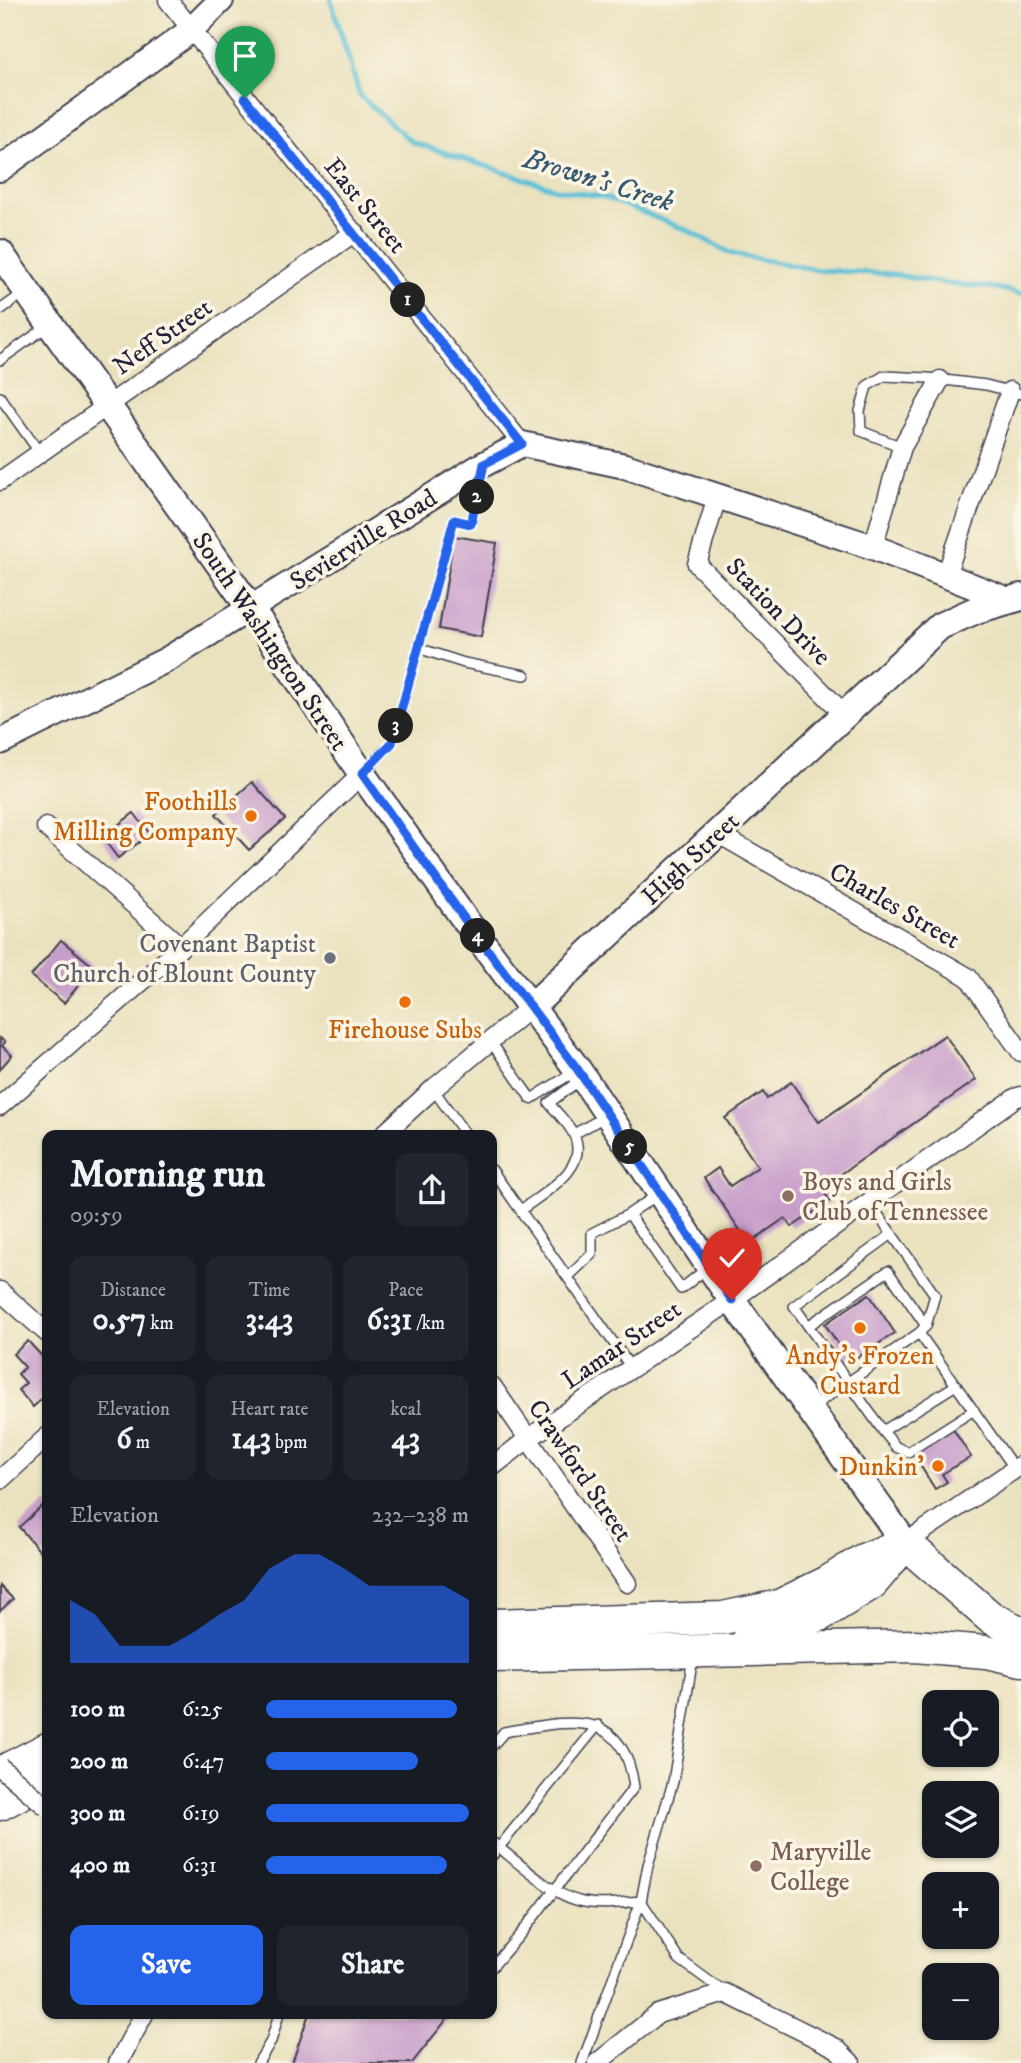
<!DOCTYPE html>
<html lang="en">
<head>
<meta charset="utf-8">
<style>
  :root { --surface:#171b24; --page:#20242c; --text:#f1f3f6; --muted:#9ea1a6; --accent:#2563eb }
  body { margin:0; font-family:"IM FELL DW Pica",serif; background:var(--page); color:var(--text); height:100vh; display:flex; flex-direction:column; font-size:26px; white-space:nowrap }
  * { box-sizing:border-box; margin:0 }
  p { font-size:23px; color:var(--muted) }
  .icon { flex:none; width:38px; height:38px; fill:none; stroke:currentColor; stroke-width:2; stroke-linecap:round; stroke-linejoin:round }
  .map { position:relative; flex:1; overflow:hidden }
  .sheet { position:absolute; left:42px; top:1130px; width:455px; height:889px; display:flex; flex-direction:column; background:var(--surface); border-radius:14px; box-shadow:0 2px 5px #0004 }
  .sheet>* { flex:none }
  .tools { position:absolute; left:922px; top:1690px; display:grid; gap:14px }
  .tools a { display:grid; place-items:center; width:77px; height:77px; border-radius:14px; background:var(--surface); box-shadow:0 2px 5px #0004; font-size:35px }
  .pin { position:absolute; display:grid; place-items:center; width:60px; height:60px; color:#fff; margin:-72px -30px; border-radius:50% 50% 50% 0; rotate:-45deg; box-shadow:0 0 7px #0007 }
  .pin .icon { rotate:45deg }
  .km { position:absolute; width:35px; height:35px; margin:-18px; border-radius:50%; background:#222; color:#fff; font-size:19px; line-height:35px; text-align:center }
  .round { display:grid; place-items:center; flex:none; width:74px; height:74px; border-radius:14px; background:var(--page) }
  .summary { display:flex; align-items:center; justify-content:space-between; height:119px; padding:0 28px }
  h1 { font-size:38px; font-weight:700; line-height:52px }
  .stats { display:grid; grid-template-columns:repeat(3,1fr); gap:10px; height:119px; padding:7px 28px }
  .stats div { display:grid; align-content:center; border-radius:14px; background:var(--page); text-align:center }
  .stats b { font-size:30px; font-weight:700 }
  .stats small { font-size:19px; font-weight:400 }
  .stats p { font-size:19px }
  .chart { height:196px; padding:14px 28px }
  .chart p { display:flex; justify-content:space-between }
  .chart svg { width:100%; height:126px; margin-top:7px; fill:var(--accent); opacity:.7 }
  .cta { display:flex; gap:14px; margin-top:auto; padding:14px 28px }
  .cta a { flex:1; height:80px; border-radius:14px; background:var(--accent); color:#fff; font-size:28px; font-weight:700; line-height:80px; text-align:center }
  .cta a+a { background:var(--page); color:var(--text) }
  ul { padding:0 28px; list-style:none; font-size:23px }
  li { display:grid; grid-template-columns:112px 84px 1fr; align-items:center; height:52px }
  li i { height:18px; border-radius:9px; background:var(--accent) }
  .map>svg:first-child { display:block }
  .lines { fill:none; stroke-linecap:round; stroke-linejoin:round }
  .stream { stroke:#5ac0d8; stroke-width:5 }
  .building { fill:#c79dca }
  .lane-casing { stroke:#403f4f; stroke-width:12 }
  .street-casing { stroke:#403f4f; stroke-width:21 }
  .secondary-casing { stroke:#403f4f; stroke-width:28 }
  .primary-casing { stroke:#403f4f; stroke-width:30 }
  .highway-casing { stroke:#403f4f; stroke-width:35 }
  .lane { stroke:#fff; stroke-width:9 }
  .street { stroke:#fff; stroke-width:18 }
  .secondary { stroke:#fff; stroke-width:24 }
  .primary { stroke:#fff; stroke-width:26 }
  .highway { stroke:#fff; stroke-width:32 }
  .street-bridge-casing { stroke:#403f4f; stroke-width:21; stroke-linecap:butt }
  .street-bridge { stroke:#fff; stroke-width:18 }
  .route-casing { stroke:#fff; stroke-width:14 }
  .route { stroke:#2563eb; stroke-width:9 }
  .food-dot { fill:#e8710a; stroke:#fcf5e5; stroke-width:2.5 }
  .worship-dot { fill:#6b7280; stroke:#fcf5e5; stroke-width:2.5 }
  .education-dot { fill:#8d6e63; stroke:#fcf5e5; stroke-width:2.5 }
  .labels { text-anchor:middle; stroke-width:7; stroke-linejoin:round; paint-order:stroke }
  .street-label { font-size:26px; fill:#22223b; stroke:#fcf5e5 }
  .food-label { font-size:26px; fill:#c56008; stroke:#fcf5e5; text-anchor:end }
  .worship-label { font-size:26px; fill:#5b616d; stroke:#fcf5e5; text-anchor:end }
  .education-label { font-size:26px; fill:#785e54; stroke:#fcf5e5; text-anchor:start }
  .water-label { font-size:28px; font-style:italic; fill:#365972; stroke:#fcf5e5 }
</style>
</head>
<body>
<div class="map">
<svg width="1021" height="2063" viewBox="0 0 1021 2063">
  <rect width="100%" height="100%" fill="#fcf5e5"/>
  <filter id="ink" filterUnits="userSpaceOnUse"><feTurbulence type="fractalNoise" baseFrequency=".0143" numOctaves="2"/><feDisplacementMap in="SourceGraphic" scale="14" xChannelSelector="R" yChannelSelector="G"/><feConvolveMatrix kernelMatrix="1 2 1 2 8 2 1 2 1" color-interpolation-filters="sRGB"/></filter>
  <filter id="wash" filterUnits="userSpaceOnUse"><feTurbulence type="fractalNoise" baseFrequency=".00686" numOctaves="4" result="noise"/><feDisplacementMap in="SourceGraphic" scale="28" xChannelSelector="R" yChannelSelector="G"/><feGaussianBlur stdDeviation="1.57" result="paint"/><feColorMatrix in="noise" values="0 0 0 0 0 0 0 0 0 0 0 0 0 0 0 0 0 1.4 0 .05"/><feComposite in="paint" operator="in"/></filter>
  <g filter="url(#wash)">
    <rect width="100%" height="100%" fill="#eae2bf"/>
    <g class="lines">
      <path class="stream" d="M331,0l29,96 52,46 144,47 48,8 85,34 43,23 86,16 72,4 60,10 47,4 24,6"/>
    </g>
    <g id="blocks">
      <path class="building" d="M454,536l43,7 -16,94 -42,-8z
        M252,782l33,37 -36,31 -33,-36z
        M134,813l16,21 -32,24 -16,-21z
        M61,940l33,27 -30,36 -33,-27z
        M945,1035l31,45 -155,108 9,13 -38,26 -7,-9 -36,25 -45,-65 14,-10 12,18 28,-19 -33,-49 38,-26 4,7 24,-17 28,40z
        M0,1038l5,4 -3,4 10,9 -12,14z
        M869,1294l26,39 -45,29 -25,-38z
        M28,1341l19,21v32l-14,13 -15,-17 8,-7 -8,-9 7,-7 -12,-13z
        M953,1429l18,28 -29,17 5,8 -12,7 -22,-35z
        M47,1502v49l-4,4 -24,-28z
        M0,1586l13,13 -13,12z
        M309,2014h142l-39,49h-120z"/>
    </g>
  </g>
  <g filter="url(#ink)">
    <use href="#blocks" fill-opacity="0" stroke="#403f4f" stroke-width="2"/>
    <g class="lines">
      <defs>
        <path id="lane" d="M0,310l24,-17
          M0,360l48,-34
          M0,397l40,56
          M902,447l-41,-16 -1,-20 7,-25 17,-10 44,2 58,7 35,9
          M418,648l46,15 61,12
          M363,773l29,-30 62,-223 17,4 12,-55
          M491,1042l40,57 43,-27
          M433,1089l34,47
          M574,1134l32,-18
          M492,1170l140,199
          M657,1195l-28,19 52,75 25,-20
          M521,1210c22,-17 71,-42 52,-77 -6,-11 -16,-20 -24,-30l31,-23
          M892,1234l-98,72 89,125 73,-46
          M568,1277l24,-23v-21l37,-19
          M808,1326l80,-55 38,55
          M919,1333l96,136
          M811,1408l108,-75 7,-7 9,-31 -66,-93
          M883,1431l13,16 12,5 66,-42
          M492,1746l12,-14c62,-10 119,-28 130,55l-111,144 -31,36
          M492,1842c24,18 58,52 87,59 20,5 42,2 62,0l38,58 45,33
          M492,1856l106,-131
          M258,2063l13,-22 8,-27
          M582,2063l59,-162 7,-36 25,-83 20,-125"/>
        <path id="street" d="M168,0l354,444
          M0,481l355,-249
          M717,497l-20,67 147,150
          M873,547l29,-100 38,-67
          M946,575l64,-184
          M46,827l135,120
          M717,833l251,144 53,75
          M0,1106l181,-159 181,-173
          M382,1136l51,-47 99,-83
          M0,1291l47,42
          M492,1386l135,197
          M492,1467l37,-29 203,-138 283,-202 6,-2
          M0,1480l47,-43
          M905,1543l116,-78
          M118,2063l26,-49
          M597,2063l61,-49 67,-21 111,55 15,15"/>
        <path id="secondary" d="M0,169l190,-138 31,-31
          M0,742l168,-83 316,-195 38,-20 103,22 248,81 135,53"/>
        <path id="primary" d="M0,253l251,356 111,165 101,143 115,153 154,230 173,243
          M532,1006l408,-380 36,-16 45,-13"/>
        <path id="highway" d="M905,1543l85,74 31,16
          M492,1625l231,-7 56,-12 49,-24 35,-22 42,-17
          M749,1638l71,-23 52,-32 30,-36
          M492,1656l423,-10 71,6 35,8
          M0,1773l47,-24
          M0,1804l47,-25"/>
      </defs>
      <use href="#lane" class="lane-casing"/>
      <use href="#street" class="street-casing"/>
      <use href="#secondary" class="secondary-casing"/>
      <use href="#primary" class="primary-casing"/>
      <use href="#highway" class="highway-casing"/>
      <use href="#lane" class="lane"/>
      <use href="#street" class="street"/>
      <use href="#secondary" class="secondary"/>
      <use href="#primary" class="primary"/>
      <use href="#highway" class="highway"/>
      <defs>
        <path id="street-bridge" d="M0,1767l47,40"/>
      </defs>
      <use href="#street-bridge" class="street-bridge-casing"/>
      <use href="#street-bridge" class="street-bridge"/>
    </g>
  </g>
  <g class="lines" filter="url(#ink)">
    <defs>
      <path id="route" d="M245,98l277,346 -38,20 -13,60 -17,-4 -62,223 -30,31 101,143 115,153 154,230"/>
    </defs>
    <use href="#route" class="route-casing"/>
    <use href="#route" class="route"/>
  </g>
  <g class="food-dot">
    <circle cx="251" cy="816" r="7"/>
    <circle cx="405" cy="1002" r="7"/>
    <circle cx="860" cy="1328" r="7"/>
    <circle cx="938" cy="1466" r="7"/>
  </g>
  <circle class="worship-dot" cx="330" cy="958" r="7"/>
  <g class="education-dot">
    <circle cx="788" cy="1196" r="7"/>
    <circle cx="756" cy="1866" r="7"/>
  </g>
  <g class="labels">
    <g class="street-label">
      <text transform="translate(366 205) rotate(51)" y="9">East Street</text>
      <text transform="translate(162 336) rotate(-35)" y="9">Neff Street</text>
      <text transform="translate(363 539) rotate(-32)" y="9">Sevierville Road</text>
      <text transform="translate(779 611) rotate(46)" y="9">Station Drive</text>
      <text transform="translate(271 641) rotate(56)" y="9">South Washington Street</text>
      <text transform="translate(690 858) rotate(-43)" y="9">High Street</text>
      <text transform="translate(895 905) rotate(30)" y="9">Charles Street</text>
      <text transform="translate(621 1344) rotate(-34)" y="9">Lamar Street</text>
      <text transform="translate(581 1470) rotate(56)" y="9">Crawford Street</text>
    </g>
    <g class="food-label">
      <text x="237" y="810">Foothills<tspan x="237" dy="30">Milling Company</tspan></text>
      <text x="405" y="1038" text-anchor="middle">Firehouse Subs</text>
      <text x="860" y="1364" text-anchor="middle">Andy's Frozen<tspan x="860" dy="30">Custard</tspan></text>
      <text x="924" y="1475">Dunkin'</text>
    </g>
    <g class="worship-label">
      <text x="316" y="952">Covenant Baptist<tspan x="316" dy="30">Church of Blount County</tspan></text>
    </g>
    <g class="education-label">
      <text x="802" y="1190">Boys and Girls<tspan x="802" dy="30">Club of Tennessee</tspan></text>
      <text x="770" y="1860">Maryville<tspan x="770" dy="30">College</tspan></text>
    </g>
    <g class="water-label">
      <text transform="translate(599 179) rotate(17)" y="10">Brown's Creek</text>
    </g>
  </g>
</svg>
<div class="tools">
<a><svg class="icon" aria-label="locate" viewBox="0 0 24 24"><circle cx="12" cy="12" r="6"/><path d="M12 2v4M12 18v4M2 12h4M18 12h4"/></svg></a>
<a><svg class="icon" aria-label="layers" viewBox="0 0 24 24"><path d="M12 4l9 5-9 5-9-5zM3 14l9 5 9-5"/></svg></a>
<a>+</a>
<a>−</a>
</div>
<div class="pin" style="left:245px;top:98px;background:#1e9e55"><svg class="icon" aria-label="arrive" viewBox="0 0 24 24"><path d="M6 21V4h12l-3 4 3 4H6"/></svg></div>
<div class="pin" style="left:732px;top:1300px;background:#d93025"><svg class="icon" aria-label="check" viewBox="0 0 24 24"><path d="M5 12l5 5 9-10"/></svg></div>
<b class="km" style="left:408px;top:300px">1</b>
<b class="km" style="left:477px;top:497px">2</b>
<b class="km" style="left:396px;top:726px">3</b>
<b class="km" style="left:478px;top:936px">4</b>
<b class="km" style="left:630px;top:1147px">5</b>
<section class="sheet">
<div class="summary"><div><h1>Morning run</h1><p>09:59</p></div><a class="round"><svg class="icon" aria-label="share" viewBox="0 0 24 24"><path d="M12 15V3M7 8l5-5 5 5M5 13v7h14v-7"/></svg></a></div>
<div class="stats">
<div><p>Distance</p><b>0.57<small> km</small></b></div>
<div><p>Time</p><b>3:43</b></div>
<div><p>Pace</p><b>6:31<small> /km</small></b></div>
</div>
<div class="stats">
<div><p>Elevation</p><b>6<small> m</small></b></div>
<div><p>Heart rate</p><b>143<small> bpm</small></b></div>
<div><p>kcal</p><b>43</b></div>
</div>
<div class="chart"><p><span>Elevation</span>232–238 m</p>
<svg viewBox="0 0 160 44" preserveAspectRatio="none"><path d="M0 44V22L10 27L20 38L30 38L40 38L50 33L60 27L70 22L80 11L90 6L100 6L110 11L120 17L130 17L140 17L150 17L160 22V44z"/></svg>
</div>
<ul>
<li><b>100 m</b>6:25<i style="width:94%"></i></li>
<li><b>200 m</b>6:47<i style="width:75%"></i></li>
<li><b>300 m</b>6:19<i style="width:100%"></i></li>
<li><b>400 m</b>6:31<i style="width:89%"></i></li>
</ul>
<div class="cta"><a>Save</a><a>Share</a></div>
</section>
</div>
</body>
</html>
